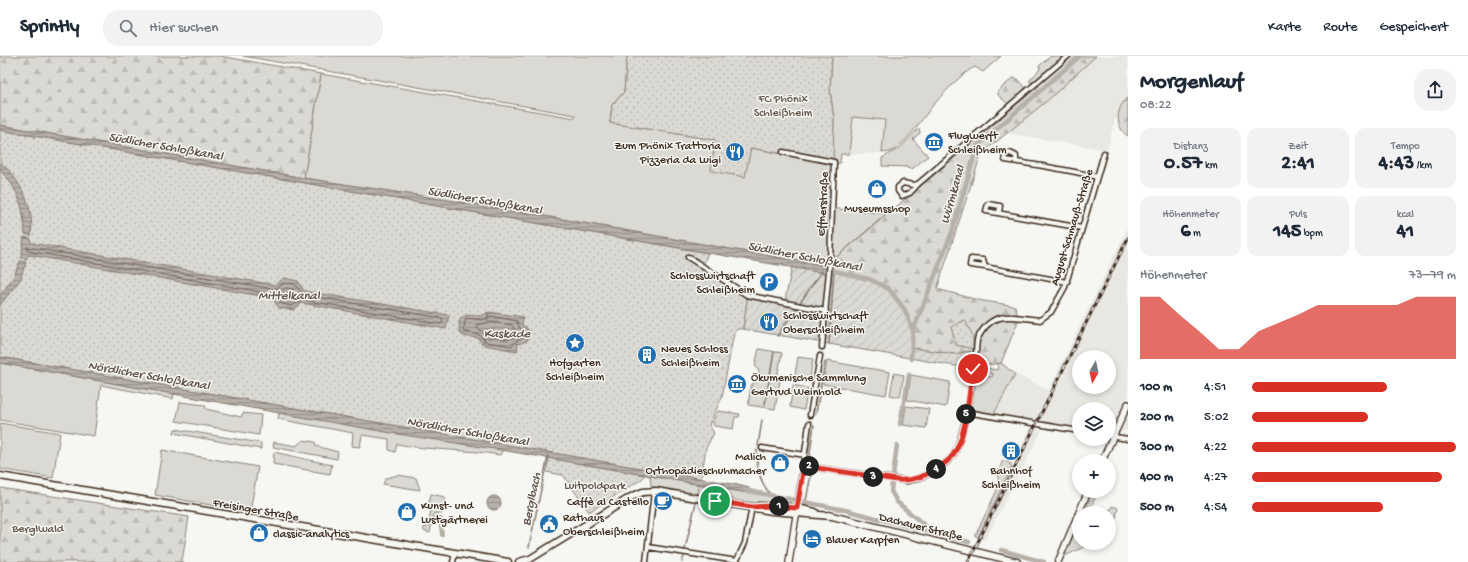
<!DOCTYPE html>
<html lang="de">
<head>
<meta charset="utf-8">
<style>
  :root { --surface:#fff; --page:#f2f2f3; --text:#1f2937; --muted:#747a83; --line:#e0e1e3; --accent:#d93025 }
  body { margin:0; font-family:"Gochi Hand",sans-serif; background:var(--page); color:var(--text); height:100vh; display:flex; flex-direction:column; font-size:15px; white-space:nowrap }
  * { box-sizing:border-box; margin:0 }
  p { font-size:13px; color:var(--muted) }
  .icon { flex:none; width:22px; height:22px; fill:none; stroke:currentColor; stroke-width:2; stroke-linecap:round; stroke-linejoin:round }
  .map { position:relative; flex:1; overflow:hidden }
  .drawer { display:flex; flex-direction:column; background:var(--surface); width:340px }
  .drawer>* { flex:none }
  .needle { width:26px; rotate:189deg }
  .buttons { position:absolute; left:1072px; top:294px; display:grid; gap:8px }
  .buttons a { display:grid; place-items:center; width:44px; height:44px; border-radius:50%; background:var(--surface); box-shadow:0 2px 6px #0003; font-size:20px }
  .pin { position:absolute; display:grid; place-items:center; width:34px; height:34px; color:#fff; margin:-17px; border:2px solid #fff; border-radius:50%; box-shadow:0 1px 4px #0007 }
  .km { position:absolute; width:20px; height:20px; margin:-10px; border-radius:50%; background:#222; color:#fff; font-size:11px; line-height:20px; text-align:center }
  .round { display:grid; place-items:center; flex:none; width:42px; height:42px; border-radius:16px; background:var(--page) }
  .head { display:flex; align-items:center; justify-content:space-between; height:68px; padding:0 12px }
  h1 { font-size:22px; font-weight:800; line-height:30px }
  .figures { display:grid; grid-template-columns:repeat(3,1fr); gap:6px; height:68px; padding:4px 12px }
  .figures div { display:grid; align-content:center; border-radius:10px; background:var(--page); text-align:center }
  .figures b { font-size:20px; font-weight:800 }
  .figures small { font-size:11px; font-weight:400 }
  .figures p { font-size:11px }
  .chart { height:112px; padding:8px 12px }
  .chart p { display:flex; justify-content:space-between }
  .chart svg { width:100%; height:72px; margin-top:4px; fill:var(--accent); opacity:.7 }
  ul { padding:0 12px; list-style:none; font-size:13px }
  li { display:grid; grid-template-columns:64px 48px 1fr; align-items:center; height:30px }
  li i { height:10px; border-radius:5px; background:var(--accent) }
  header { display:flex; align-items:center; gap:24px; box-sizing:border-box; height:56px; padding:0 20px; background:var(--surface); border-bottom:1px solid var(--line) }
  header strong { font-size:19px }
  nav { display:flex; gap:22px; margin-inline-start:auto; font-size:14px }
  .search { width:280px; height:36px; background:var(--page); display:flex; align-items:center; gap:10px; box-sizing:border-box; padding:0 14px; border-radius:16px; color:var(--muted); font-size:15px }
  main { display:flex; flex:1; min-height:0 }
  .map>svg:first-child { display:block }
  .built { fill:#e8e7e2; fill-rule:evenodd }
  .grass { fill:#dad9d3; stroke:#8a8278 }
  .forest { fill:url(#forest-firs); stroke:#8a8278 }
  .park { fill:url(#park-dots); stroke:#8a8278 }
  .garden { fill:url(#garden-furrows); stroke:#8a8278 }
  .water { fill:url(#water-rules); stroke:#857a71 }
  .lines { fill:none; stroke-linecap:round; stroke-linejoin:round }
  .shore { stroke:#6c6056; stroke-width:1 }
  .stream { stroke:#857a71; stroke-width:1.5 }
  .canal { stroke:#b6b0a9; stroke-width:4.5 }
  .minor-tunnel { stroke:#d1cdc8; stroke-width:4; stroke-dasharray:4 2; stroke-linecap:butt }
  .minor-casing { stroke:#3b2a1e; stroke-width:7 }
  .secondary-casing { stroke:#3b2a1e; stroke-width:8 }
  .primary-casing { stroke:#3b2a1e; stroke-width:9 }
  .minor { stroke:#f6f6f2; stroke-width:4 }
  .secondary { stroke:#f6f6f2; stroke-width:5.5 }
  .primary { stroke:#f6f6f2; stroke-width:6 }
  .rail-casing { stroke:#3b2a1e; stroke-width:3 }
  .rail { stroke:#f6f6f2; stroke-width:1.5; stroke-dasharray:4.5; stroke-linecap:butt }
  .route-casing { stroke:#fff; stroke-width:8 }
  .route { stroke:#d93025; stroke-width:5 }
  .labels { text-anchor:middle; stroke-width:3; stroke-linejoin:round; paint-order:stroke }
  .park-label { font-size:12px; fill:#63564b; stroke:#f6f6f2 }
  .poi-label { font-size:12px; fill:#3b2a1e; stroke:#f6f6f2; text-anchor:start }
  .street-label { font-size:12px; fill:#3b2a1e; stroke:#f6f6f2 }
  .water-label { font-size:13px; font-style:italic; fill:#605248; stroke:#f6f6f2 }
</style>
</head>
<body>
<header>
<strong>Sprintly</strong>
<div class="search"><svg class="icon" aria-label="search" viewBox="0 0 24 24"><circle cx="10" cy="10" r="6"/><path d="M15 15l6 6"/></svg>Hier suchen</div>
<nav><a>Karte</a><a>Route</a><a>Gespeichert</a></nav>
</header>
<main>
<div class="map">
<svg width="1128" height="506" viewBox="0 0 1128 506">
  <defs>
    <pattern id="forest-firs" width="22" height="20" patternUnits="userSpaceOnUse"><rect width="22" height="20" fill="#dad9d3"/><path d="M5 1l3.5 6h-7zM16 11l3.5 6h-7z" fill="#bcbab5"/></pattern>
    <pattern id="park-dots" width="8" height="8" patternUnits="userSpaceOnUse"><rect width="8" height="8" fill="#dad9d3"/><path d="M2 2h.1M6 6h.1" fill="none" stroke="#bcbab5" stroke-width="1.8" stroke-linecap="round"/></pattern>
    <pattern id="garden-furrows" width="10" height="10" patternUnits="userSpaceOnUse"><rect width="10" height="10" fill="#dad9d3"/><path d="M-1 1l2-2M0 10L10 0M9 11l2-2" fill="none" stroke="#bcbab5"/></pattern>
    <pattern id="water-rules" width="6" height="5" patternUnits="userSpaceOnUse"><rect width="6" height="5" fill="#b6b0a9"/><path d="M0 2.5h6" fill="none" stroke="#958f89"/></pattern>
  </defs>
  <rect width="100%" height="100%" fill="#f6f6f2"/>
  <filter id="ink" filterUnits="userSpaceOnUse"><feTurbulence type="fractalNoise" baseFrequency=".025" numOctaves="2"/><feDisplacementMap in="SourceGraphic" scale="8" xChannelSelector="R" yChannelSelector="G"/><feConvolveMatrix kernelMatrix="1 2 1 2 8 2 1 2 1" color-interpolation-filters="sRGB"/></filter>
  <g filter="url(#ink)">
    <path class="built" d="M1096,0h29l3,4v37l-5,4 -6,18h-2l-8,31 -101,-17 42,-33z
      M853,61l33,3 -3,33 -34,1z
      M1128,171v207l-2,-4 -9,5 -8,-2v-24h-30v18l-85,-12 21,-41 34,16zM1079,301h30v30h-30z
      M1030,372l12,2 -57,110 -6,-3z"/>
    <path class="grass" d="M243,0h384l-3,36 -12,13 -2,18 105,17 30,36 5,-28 80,14 2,3 2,-45 -4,-31 2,-33h169l-18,16 -8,-5c-12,5 -30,25 -39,35 -10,10 -38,57 -54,50l3,-32 -32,-3 -4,37h-8l-1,9 -7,2 -3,43 56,6 -60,52 -327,-58 -195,-30 17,-104 254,44v-3z
      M919,72l1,5 -7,6 15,17 -16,13 -5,-1v-1l-25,-1v-8l18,-10z
      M759,293l23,4 -5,25 -16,-3 -6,-10z
      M980,299h3l-3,12 17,3 1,-6 3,-1 14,11 -21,40 -20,-4 -3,-5 5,-30 16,2 1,-3 -16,-4z
      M798,301l15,2 -4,23 -15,-2z
      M827,305l63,11 -4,23 -63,-11z
      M0,307l174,31 -1,5 -72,-14 -7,51 -94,-16z
      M894,317l10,2 -4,22 -10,-2z
      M911,319l39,7 -4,25 -39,-7z
      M761,322l19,3 -5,28 -27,-4 3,-20z
      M793,329l15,3 -4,22 -14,-3z
      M180,346l25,3 1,4 35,8 2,-4 18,2 -2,20 -83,-14z
      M906,350l23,3 -3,19 -23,-3z
      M718,355l22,3 -1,3h-4l-2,12 -19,-3 -1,-5z
      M279,357l224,37 -3,5c-34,-6 -69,-4 -103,-11l-2,8 -6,-2v-11l-27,-4 -2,12 -8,-1 1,-13 -75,-14z
      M0,367l60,10 -7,45 -53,-9z
      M175,373l86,14v6l-87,-16z
      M303,384l12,2 1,4 22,6 -1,7 -64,-12 1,-5 22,4z
      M162,394l96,17 -8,45 -95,-17z
      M274,396l58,13 -2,9 -57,-10z
      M1003,404l8,4v4l-33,69 -3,-1 23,-48v-16z
      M398,419l18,3 4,12 -37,-6 3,-6z
      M650,420l98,17 1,-3 42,8 -1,5 -4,-1v3l-51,-4 -79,-13 -5,-2z
      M1094,435h4l-7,16 20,3 1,-4 6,2 -4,18 -5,8v-21h-25z
      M431,438l14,3 -3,17 -8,-1 -1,4 9,1 1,18h-2l-2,-15 -7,-1 -2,13 -6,-2v-4h4l4,-23 -3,-1z
      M1079,467v20h13l-29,14z"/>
    <path class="forest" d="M0,0h220l101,18 -17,104 -304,-53z
      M1051,0h45l-48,44 -67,54 -44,135 41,11 37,6 4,13 -18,44 -34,5 3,-17 -15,3 -43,-6c5,-56 -40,-71 -85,-79l-1,-3 213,-180 -10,-5 11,-12 -1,-3z
      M1013,22l5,1 7,8 -1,3 -16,14 -10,-9v-4z
      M1128,41v39c-14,-9 -12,-29 0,-39z
      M0,432l189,29 -7,45h-182z"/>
    <path class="park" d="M627,0h205l-2,33 4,31 -1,45 -3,-3 -79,-14 -6,29 -34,-6 4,-31 -105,-17 2,-18 12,-13z
      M0,74l708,123 -5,12 45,29 -5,35h-6l-3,4 -12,64 -13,28 5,8 -8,15 -5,31 -701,-122z
      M965,264l8,16v13l-17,-4 -5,-18z
      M549,402l95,17 -2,4 -53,33 -26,-37 -17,-3z"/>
    <path class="garden" d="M792,211l32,6 3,-4c45,8 90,24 85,79l43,6 15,-3 -3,17 -224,-39 5,-35 37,6z"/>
    <path class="water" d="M0,69l304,53 195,30 327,58 1,3 -3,4 -824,-143z
      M0,106c21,18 35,46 31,74l-6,-2c-1,-23 -6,-47 -25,-63z
      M24,181l6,1 1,5 244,42 9,-7 14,3 6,10 145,24 -3,14 -144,-26 -9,7 -14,-2 -7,-10 -243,-43 -3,4 -5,-1z
      M20,205l6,1 -6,18 -20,25v-9l14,-20z
      M488,256l-1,9 2,-9 34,5 -1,8 5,3 3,5 -3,8 -9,3 -1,7 -33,-6 1,-9 -3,8 -4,-6 -15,-2 -3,-3c-4,-21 6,-18 22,-17z
      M0,301l738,128 11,3v5l-242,-42 -116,-18 -391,-70z
      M487 447a7 7 0 1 1 14 0a7 7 0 1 1-14 0Z"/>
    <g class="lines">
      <path class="shore" d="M27,191l247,42 11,-6 9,1 10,11 138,23 1,4 -2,2 -138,-24 -11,6 -10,-2 -9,-10 -245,-43z
        M286,232l7,1 3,8 -5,4 -7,-2 -4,-6z
        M491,260l26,5 2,6 6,5v5l-9,4 -4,5 -25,-4 -8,-7 -16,-4 3,-13 16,2z
        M492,266l20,3 5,9 -9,6 -18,-3 -13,-9 1,-3z"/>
      <path class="stream" d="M777,280l45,-65
        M829,288l5,-74
        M765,348l9,-52
        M816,357l9,-51
        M758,390l4,-26
        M757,394c-1,16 3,32 13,44
        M697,438l2,-10
        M806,445l6,-32 -2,-17 4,-27
        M529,491l19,-91
        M685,493l11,-47
        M682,506l2,-6"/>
      <path class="canal" d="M826,213l43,10 19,9 17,22 8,21 -2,28
        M913,275l39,-99 25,-86 103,-90
        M900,368l9,-49
        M897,389l-6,46 6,11 33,28
        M744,434l101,20 124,32
        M1001,494l43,12"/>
      <path class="minor-tunnel" d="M820,300l2,-9"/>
      <defs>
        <path id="minor" d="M783,96l51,10 -4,98 -8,87
          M1016,105v-5l-6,-3 -6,1 1,6c31,5 61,9 92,17
          M918,128l-5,1 -10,-2 -5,4v4l4,5 8,-3 8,-9 150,-128
          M999,157l1,-7 -12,-2 -2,7 96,17
          M688,201l59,38 79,16
          M985,211l-15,-2 1,-6 12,1 2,7 82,15
          M966,356l113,19
          M810,359l10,-59
          M1109,380l19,3
          M762,392l43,7
          M804,410l103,15c14,-2 39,-14 47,-27 12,-21 21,-88 23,-114 14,-31 35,-23 63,-20l11,-8 14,-25 39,-134
          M797,452l12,-84
          M648,491l89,14
          M453,506l2,-9
          M646,506l8,-71
          M736,506l9,-19 7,-36"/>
        <path id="secondary" d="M1102,405l26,-57
          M789,506l8,-53
          M1058,506l30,-71"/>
        <path id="primary" d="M0,420l508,86
          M759,450l38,2 18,4
          M828,459l189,47
          M519,506l11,-3 101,-62 12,-5 13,-1 116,20 59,5"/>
      </defs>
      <use href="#minor" class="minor-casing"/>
      <use href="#secondary" class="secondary-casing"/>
      <use href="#primary" class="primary-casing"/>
      <use href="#minor" class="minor"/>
      <use href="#secondary" class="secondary"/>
      <use href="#primary" class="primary"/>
      <defs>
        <path id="rail" d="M968,506l160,-324"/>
      </defs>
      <use href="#rail" class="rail-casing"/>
      <use href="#rail" class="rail"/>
    </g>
  </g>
  <g class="lines" filter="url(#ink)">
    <defs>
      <path id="route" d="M715,445l37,6 18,-1 27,2 7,-42 93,14c14,1 25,-2 37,-10 7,-4 15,-9 19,-15 15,-22 15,-61 20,-86"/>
    </defs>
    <use href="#route" class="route-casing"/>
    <use href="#route" class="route"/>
  </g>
  <defs>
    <symbol id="museum-disc" viewBox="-11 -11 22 22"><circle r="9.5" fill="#1f6fb2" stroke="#f6f6f2"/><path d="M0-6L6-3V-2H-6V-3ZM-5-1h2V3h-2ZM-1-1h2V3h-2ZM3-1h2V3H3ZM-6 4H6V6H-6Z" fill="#fff"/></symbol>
    <symbol id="restaurant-disc" viewBox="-11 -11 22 22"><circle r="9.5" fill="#1f6fb2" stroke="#f6f6f2"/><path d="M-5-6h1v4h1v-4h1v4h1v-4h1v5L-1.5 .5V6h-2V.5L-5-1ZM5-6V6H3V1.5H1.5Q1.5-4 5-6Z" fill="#fff"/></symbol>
    <symbol id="shop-disc" viewBox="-11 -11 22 22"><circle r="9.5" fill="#1f6fb2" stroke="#f6f6f2"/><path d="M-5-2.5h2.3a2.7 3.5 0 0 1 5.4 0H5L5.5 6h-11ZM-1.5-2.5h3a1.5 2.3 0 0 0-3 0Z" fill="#fff"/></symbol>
    <symbol id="parking-disc" viewBox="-11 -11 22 22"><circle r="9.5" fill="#1f6fb2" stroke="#f6f6f2"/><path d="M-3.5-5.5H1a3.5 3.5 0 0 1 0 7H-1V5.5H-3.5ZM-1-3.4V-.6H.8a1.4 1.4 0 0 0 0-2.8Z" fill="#fff"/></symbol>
    <symbol id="sight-disc" viewBox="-11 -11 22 22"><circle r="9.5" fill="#1f6fb2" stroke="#f6f6f2"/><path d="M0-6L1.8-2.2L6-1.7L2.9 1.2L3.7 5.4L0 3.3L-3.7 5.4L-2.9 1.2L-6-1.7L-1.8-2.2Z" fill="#fff"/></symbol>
    <symbol id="building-disc" viewBox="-11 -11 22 22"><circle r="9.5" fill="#1f6fb2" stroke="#f6f6f2"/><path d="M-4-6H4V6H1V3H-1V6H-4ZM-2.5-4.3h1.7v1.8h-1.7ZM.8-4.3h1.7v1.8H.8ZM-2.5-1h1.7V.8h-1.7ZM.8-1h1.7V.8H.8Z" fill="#fff"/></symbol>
    <symbol id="cafe-disc" viewBox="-11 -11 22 22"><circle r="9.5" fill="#1f6fb2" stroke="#f6f6f2"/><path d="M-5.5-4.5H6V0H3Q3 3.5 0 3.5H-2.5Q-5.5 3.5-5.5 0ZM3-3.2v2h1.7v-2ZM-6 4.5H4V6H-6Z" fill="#fff"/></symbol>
    <symbol id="civic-disc" viewBox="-11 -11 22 22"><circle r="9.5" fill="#1f6fb2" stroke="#f6f6f2"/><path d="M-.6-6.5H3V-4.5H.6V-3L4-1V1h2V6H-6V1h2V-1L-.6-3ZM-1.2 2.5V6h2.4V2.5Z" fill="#fff"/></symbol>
    <symbol id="hotel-disc" viewBox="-11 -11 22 22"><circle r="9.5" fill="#1f6fb2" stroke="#f6f6f2"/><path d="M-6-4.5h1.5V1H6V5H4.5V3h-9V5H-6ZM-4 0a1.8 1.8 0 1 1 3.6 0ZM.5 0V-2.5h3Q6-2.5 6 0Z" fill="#fff"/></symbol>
  </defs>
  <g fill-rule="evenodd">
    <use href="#museum-disc" x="923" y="75" width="22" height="22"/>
    <use href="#restaurant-disc" x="724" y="85" width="22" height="22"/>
    <use href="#shop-disc" x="866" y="122" width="22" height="22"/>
    <use href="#parking-disc" x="758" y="215" width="22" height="22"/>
    <use href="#restaurant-disc" x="758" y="255" width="22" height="22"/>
    <use href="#sight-disc" x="564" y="276" width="22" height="22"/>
    <use href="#building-disc" x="636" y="288" width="22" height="22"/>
    <use href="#museum-disc" x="726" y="317" width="22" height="22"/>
    <use href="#building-disc" x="1000" y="384" width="22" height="22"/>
    <use href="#shop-disc" x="769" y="396" width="22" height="22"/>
    <use href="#cafe-disc" x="652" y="434" width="22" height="22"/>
    <use href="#shop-disc" x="396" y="445" width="22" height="22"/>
    <use href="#civic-disc" x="538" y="457" width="22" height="22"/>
    <use href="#shop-disc" x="248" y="466" width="22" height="22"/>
    <use href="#hotel-disc" x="801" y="472" width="22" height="22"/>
  </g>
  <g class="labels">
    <g class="park-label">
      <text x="783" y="46">FC Phönix<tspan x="783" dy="14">Schleißheim</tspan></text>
      <text x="595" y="433">Luitpoldpark</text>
      <text x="38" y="476">Berglwald</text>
    </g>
    <g class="poi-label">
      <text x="948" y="83">Flugwerft<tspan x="948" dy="14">Schleißheim</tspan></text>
      <text x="721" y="93" text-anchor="end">Zum Phönix Trattoria<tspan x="721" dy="14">Pizzeria da Luigi</tspan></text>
      <text x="877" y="156" text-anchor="middle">Museumsshop</text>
      <text x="755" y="223" text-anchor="end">Schlosswirtschaft<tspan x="755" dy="14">Schleißheim</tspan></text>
      <text x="783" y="263">Schlosswirtschaft<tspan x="783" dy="14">Oberschleißheim</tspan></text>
      <text x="661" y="296">Neues Schloss<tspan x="661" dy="14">Schleißheim</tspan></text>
      <text x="575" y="310" text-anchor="middle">Hofgarten<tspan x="575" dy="14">Schleißheim</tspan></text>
      <text x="751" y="325">Ökumenische Sammlung<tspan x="751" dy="14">Gertrud Weinhold</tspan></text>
      <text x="766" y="404" text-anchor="end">Malich<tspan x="766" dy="14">Orthopädieschuhmacher</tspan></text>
      <text x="1011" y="418" text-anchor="middle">Bahnhof<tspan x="1011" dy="14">Schleißheim</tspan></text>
      <text x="649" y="449" text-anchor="end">Caffè al Castello</text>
      <text x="421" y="453">Kunst- und<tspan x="421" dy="14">Lustgärtnerei</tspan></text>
      <text x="563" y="465">Rathaus<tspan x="563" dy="14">Oberschleißheim</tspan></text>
      <text x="273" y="481">classic-analytics</text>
      <text x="826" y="487">Blauer Karpfen</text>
    </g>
    <g class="street-label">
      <text transform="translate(822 148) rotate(-87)" y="4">Effnerstraße</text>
      <text transform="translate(1071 171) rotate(-73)" y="4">August-Schmauß-Straße</text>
      <text transform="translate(256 453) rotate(10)" y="4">Freisinger Straße</text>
      <text transform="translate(921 470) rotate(14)" y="4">Dachauer Straße</text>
    </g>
    <g class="water-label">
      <text transform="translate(166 89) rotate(10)" y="5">Südlicher Schloßkanal</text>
      <text transform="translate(951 138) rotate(-74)" y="5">Würmkanal</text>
      <text transform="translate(485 143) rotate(10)" y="5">Südlicher Schloßkanal</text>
      <text transform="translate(805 199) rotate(11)" y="5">Südlicher Schloßkanal</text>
      <text x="289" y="243">Mittelkanal</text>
      <text x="507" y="281">Kaskade</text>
      <text transform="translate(149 318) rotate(10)" y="5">Nördlicher Schloßkanal</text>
      <text transform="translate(468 374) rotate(10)" y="5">Nördlicher Schloßkanal</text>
      <text transform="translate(530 443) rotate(-78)" y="5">Berglbach</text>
    </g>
  </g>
</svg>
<div class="buttons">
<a><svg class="needle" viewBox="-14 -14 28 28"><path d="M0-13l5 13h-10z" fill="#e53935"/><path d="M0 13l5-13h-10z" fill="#747a83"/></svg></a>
<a><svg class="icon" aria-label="layers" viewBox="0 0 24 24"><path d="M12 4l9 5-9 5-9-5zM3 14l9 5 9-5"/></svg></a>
<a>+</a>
<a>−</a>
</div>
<div class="pin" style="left:715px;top:445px;background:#1e9e55"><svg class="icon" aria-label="arrive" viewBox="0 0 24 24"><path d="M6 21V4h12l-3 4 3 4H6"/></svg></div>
<div class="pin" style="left:973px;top:313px;background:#d93025"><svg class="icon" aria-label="check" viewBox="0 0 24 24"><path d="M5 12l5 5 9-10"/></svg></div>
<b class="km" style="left:779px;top:450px">1</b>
<b class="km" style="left:809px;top:410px">2</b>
<b class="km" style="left:873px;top:421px">3</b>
<b class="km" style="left:936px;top:413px">4</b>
<b class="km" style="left:966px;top:358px">5</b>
</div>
<section class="drawer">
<div class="head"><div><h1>Morgenlauf</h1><p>08:22</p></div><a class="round"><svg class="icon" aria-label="share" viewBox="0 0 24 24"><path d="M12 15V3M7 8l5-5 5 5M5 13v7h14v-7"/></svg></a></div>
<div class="figures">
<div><p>Distanz</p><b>0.57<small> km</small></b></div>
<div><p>Zeit</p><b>2:41</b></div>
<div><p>Tempo</p><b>4:43<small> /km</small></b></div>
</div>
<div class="figures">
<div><p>Höhenmeter</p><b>6<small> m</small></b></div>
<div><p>Puls</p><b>145<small> bpm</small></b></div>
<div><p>kcal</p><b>41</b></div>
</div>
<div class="chart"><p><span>Höhenmeter</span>73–79 m</p>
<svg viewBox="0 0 160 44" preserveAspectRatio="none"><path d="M0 44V6L10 6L20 17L30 27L40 38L50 38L60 27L70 22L80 17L90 11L100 11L110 11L120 11L130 11L140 6L150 6L160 6V44z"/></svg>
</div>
<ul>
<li><b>100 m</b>4:51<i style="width:66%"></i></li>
<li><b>200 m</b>5:02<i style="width:57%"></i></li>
<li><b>300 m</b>4:22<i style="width:100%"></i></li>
<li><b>400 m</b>4:27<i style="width:93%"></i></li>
<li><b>500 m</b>4:54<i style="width:64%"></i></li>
</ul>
</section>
</main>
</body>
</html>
